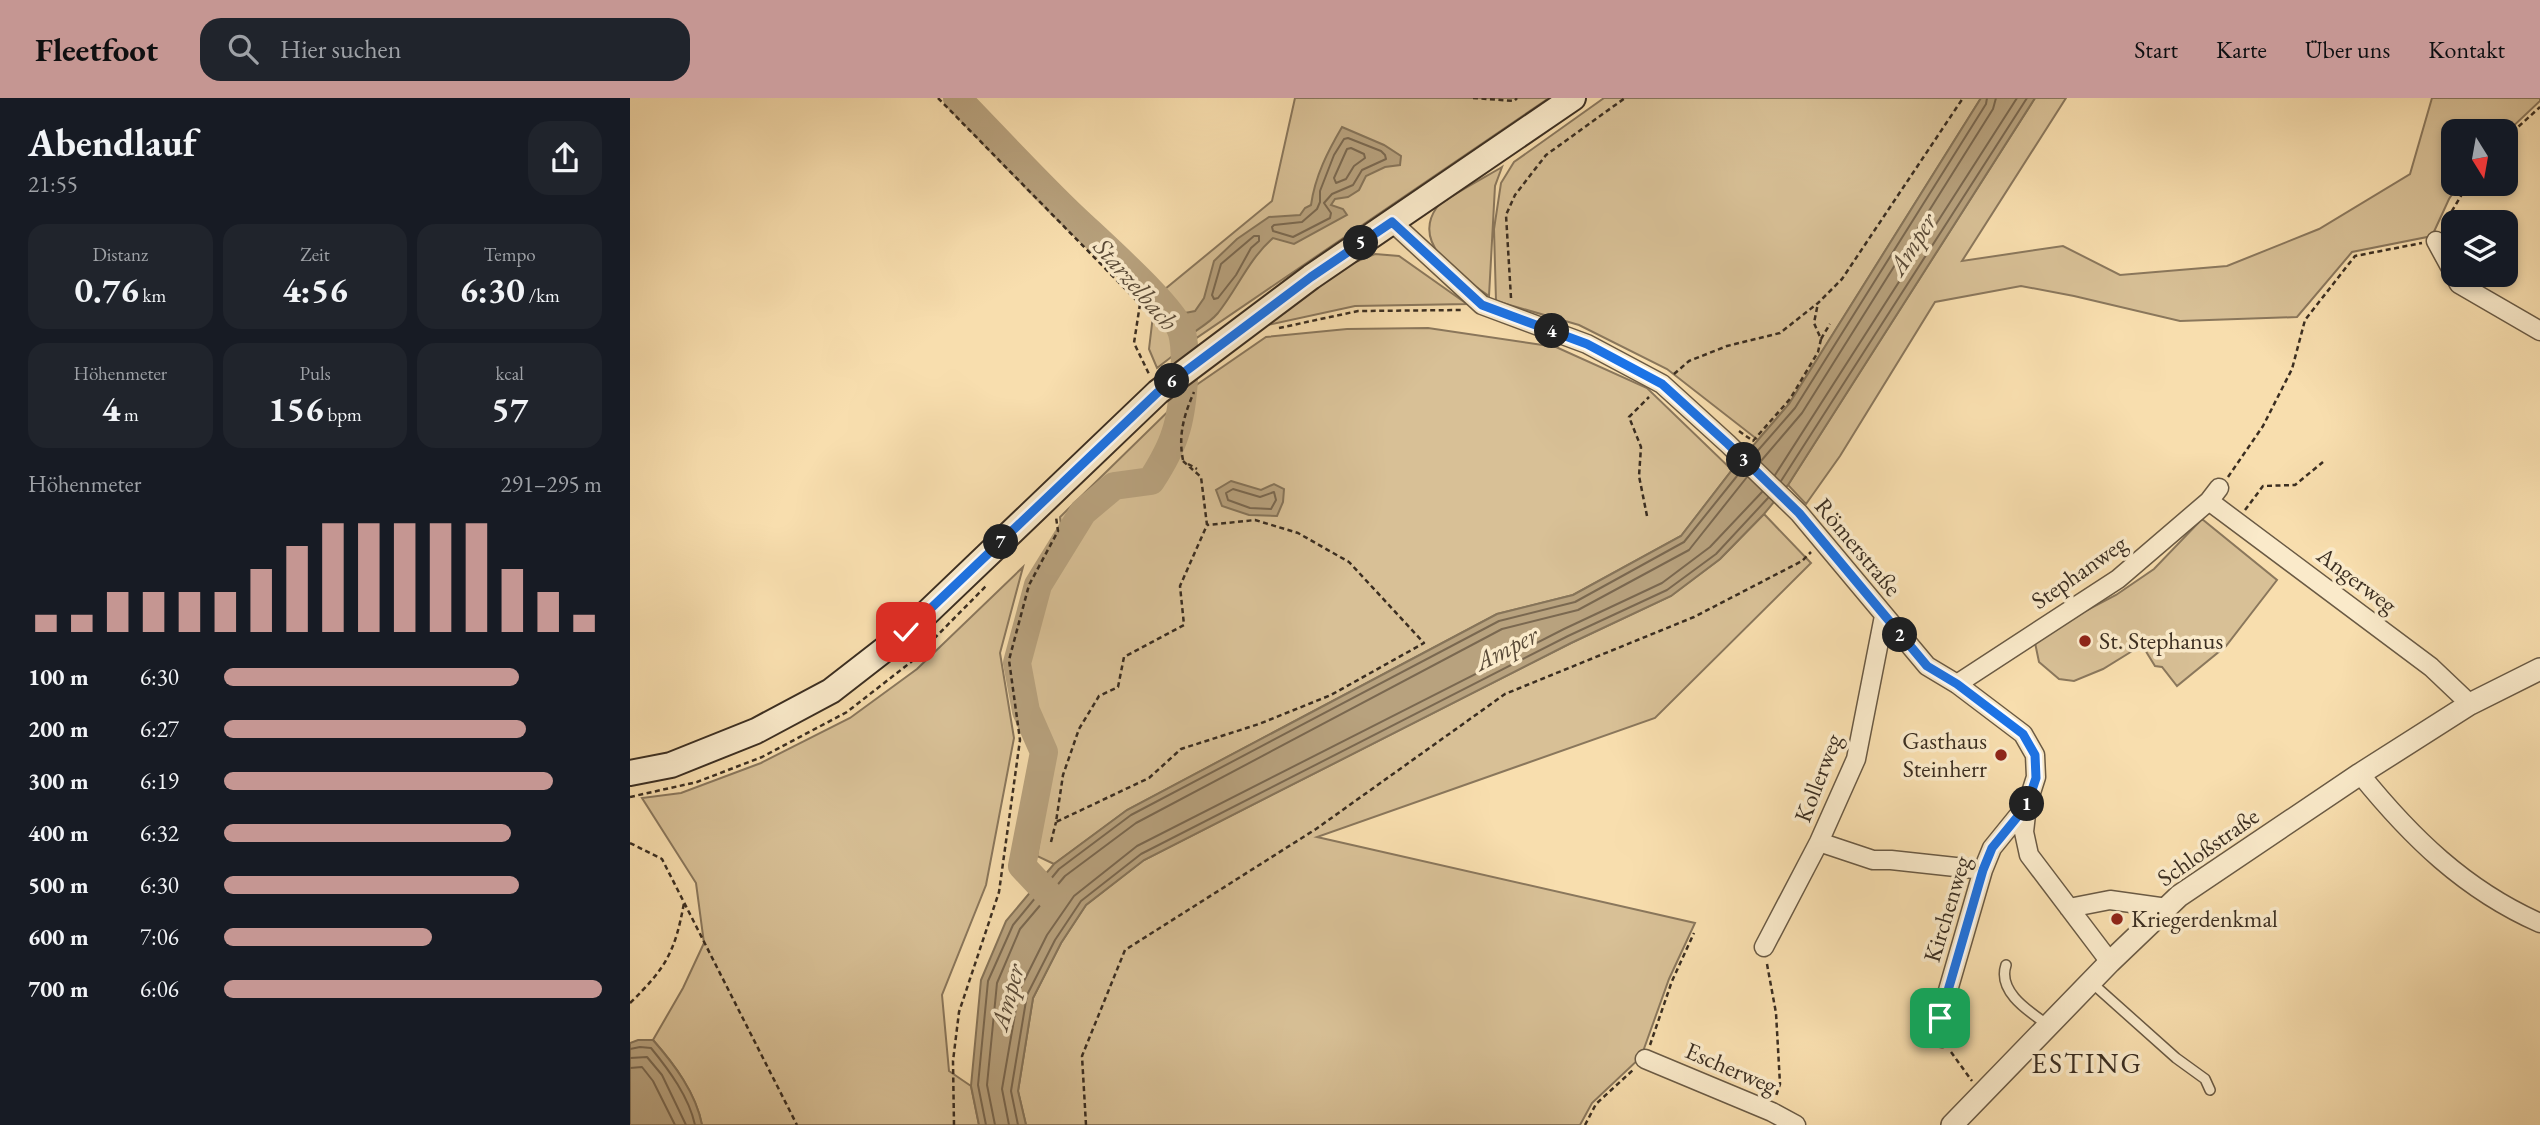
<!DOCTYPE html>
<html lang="de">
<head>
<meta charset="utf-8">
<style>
  :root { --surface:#171b24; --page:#20242c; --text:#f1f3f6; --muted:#9ea1a6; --accent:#c59692 }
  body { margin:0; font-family:"EB Garamond",serif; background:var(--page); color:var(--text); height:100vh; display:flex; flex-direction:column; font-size:26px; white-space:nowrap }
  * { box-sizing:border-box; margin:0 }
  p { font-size:23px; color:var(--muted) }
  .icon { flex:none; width:38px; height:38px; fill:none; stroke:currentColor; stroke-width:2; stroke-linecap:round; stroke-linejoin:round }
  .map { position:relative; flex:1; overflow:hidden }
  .details { display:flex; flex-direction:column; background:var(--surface); width:630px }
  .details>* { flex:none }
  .needle { width:46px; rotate:169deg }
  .controls { position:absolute; left:1811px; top:21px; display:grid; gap:14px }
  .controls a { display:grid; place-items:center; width:77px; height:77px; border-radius:14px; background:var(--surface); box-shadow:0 4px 10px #0003; font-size:35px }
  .pin { position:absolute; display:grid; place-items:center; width:60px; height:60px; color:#fff; margin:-30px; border-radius:14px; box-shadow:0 4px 10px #0006 }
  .km { position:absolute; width:35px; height:35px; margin:-18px; border-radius:50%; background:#222; color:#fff; font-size:19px; line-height:35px; text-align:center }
  .round { display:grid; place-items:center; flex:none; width:74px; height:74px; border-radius:21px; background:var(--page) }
  .head { display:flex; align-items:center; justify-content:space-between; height:119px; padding:0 28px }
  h1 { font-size:38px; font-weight:700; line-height:52px }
  .figures { display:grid; grid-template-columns:repeat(3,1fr); gap:10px; height:119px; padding:7px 28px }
  .figures div { display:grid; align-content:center; border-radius:18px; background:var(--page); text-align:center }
  .figures b { font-size:35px; font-weight:700 }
  .figures small { font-size:19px; font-weight:400 }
  .figures p { font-size:19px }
  .chart { height:196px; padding:14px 28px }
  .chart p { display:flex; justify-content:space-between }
  .chart svg { width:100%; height:126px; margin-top:7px; stroke:var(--accent); stroke-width:6 }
  ul { padding:0 28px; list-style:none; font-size:23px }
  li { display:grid; grid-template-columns:112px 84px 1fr; align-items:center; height:52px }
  li i { height:18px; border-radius:9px; background:var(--accent) }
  header { display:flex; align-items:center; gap:42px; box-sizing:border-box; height:98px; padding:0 35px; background:var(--accent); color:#111 }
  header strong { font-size:33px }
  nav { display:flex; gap:38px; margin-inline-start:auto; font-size:24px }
  .search { width:490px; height:63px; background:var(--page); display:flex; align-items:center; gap:18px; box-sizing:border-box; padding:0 24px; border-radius:21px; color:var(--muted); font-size:26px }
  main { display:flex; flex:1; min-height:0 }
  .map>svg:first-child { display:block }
  .green { fill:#d8c096; stroke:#8a775c; stroke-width:2 }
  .water { fill:#b8a27e; stroke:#867459; stroke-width:2 }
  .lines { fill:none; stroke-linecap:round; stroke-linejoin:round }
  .shore { stroke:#7a6850; stroke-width:2 }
  .river { stroke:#b8a27e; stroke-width:28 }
  .service-casing { stroke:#6a5a44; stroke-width:12 }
  .minor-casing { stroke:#6a5a44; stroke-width:21 }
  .tertiary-casing { stroke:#6a5a44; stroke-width:24 }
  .secondary-casing { stroke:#3b2e21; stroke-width:28 }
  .path { stroke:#3b2e21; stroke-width:2.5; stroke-dasharray:5 3.5; stroke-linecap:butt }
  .service { stroke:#faeaca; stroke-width:9 }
  .minor { stroke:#faeaca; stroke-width:18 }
  .tertiary { stroke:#faeaca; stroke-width:21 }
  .secondary { stroke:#faeaca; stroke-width:24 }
  .route-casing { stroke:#fff; stroke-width:14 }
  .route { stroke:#1a73e8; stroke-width:9 }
  .poi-dot { fill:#8f2418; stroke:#faeaca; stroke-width:2.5 }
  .labels { text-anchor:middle; stroke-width:7; stroke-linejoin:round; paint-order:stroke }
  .street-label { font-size:24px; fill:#3b2e21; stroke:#faeaca }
  .poi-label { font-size:24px; fill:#3b2e21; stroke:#faeaca; text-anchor:start }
  .water-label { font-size:26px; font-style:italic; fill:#5a4b38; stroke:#faeaca }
  .quarter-label { font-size:28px; letter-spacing:2px; fill:#3b2e21; stroke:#faeaca }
</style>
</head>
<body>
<header>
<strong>Fleetfoot</strong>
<div class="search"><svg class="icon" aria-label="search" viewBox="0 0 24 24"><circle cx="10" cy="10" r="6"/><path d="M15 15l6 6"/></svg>Hier suchen</div>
<nav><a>Start</a><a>Karte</a><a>Über uns</a><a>Kontakt</a></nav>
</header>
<main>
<section class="details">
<div class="head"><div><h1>Abendlauf</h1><p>21:55</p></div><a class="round"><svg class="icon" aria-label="share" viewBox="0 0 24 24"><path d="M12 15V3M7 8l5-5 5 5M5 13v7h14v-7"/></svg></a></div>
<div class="figures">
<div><p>Distanz</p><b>0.76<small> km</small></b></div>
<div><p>Zeit</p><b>4:56</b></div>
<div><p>Tempo</p><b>6:30<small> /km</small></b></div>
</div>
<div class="figures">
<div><p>Höhenmeter</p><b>4<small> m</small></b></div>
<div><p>Puls</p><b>156<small> bpm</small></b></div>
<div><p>kcal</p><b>57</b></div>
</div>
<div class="chart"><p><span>Höhenmeter</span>291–295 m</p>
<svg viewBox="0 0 160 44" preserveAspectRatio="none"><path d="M5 44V38M15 44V38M25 44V30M35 44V30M45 44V30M55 44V30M65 44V22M75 44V14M85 44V6M95 44V6M105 44V6M115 44V6M125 44V6M135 44V22M145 44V30M155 44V38"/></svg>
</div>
<ul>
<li><b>100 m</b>6:30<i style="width:78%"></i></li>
<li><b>200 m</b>6:27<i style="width:80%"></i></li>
<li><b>300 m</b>6:19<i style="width:87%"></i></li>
<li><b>400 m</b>6:32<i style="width:76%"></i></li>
<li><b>500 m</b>6:30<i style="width:78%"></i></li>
<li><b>600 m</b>7:06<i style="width:55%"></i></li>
<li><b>700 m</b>6:06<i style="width:100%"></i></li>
</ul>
</section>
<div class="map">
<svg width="1910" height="1027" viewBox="0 0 1910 1027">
  <rect width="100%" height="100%" fill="#f8deae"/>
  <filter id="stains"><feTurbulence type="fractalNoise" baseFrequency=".00286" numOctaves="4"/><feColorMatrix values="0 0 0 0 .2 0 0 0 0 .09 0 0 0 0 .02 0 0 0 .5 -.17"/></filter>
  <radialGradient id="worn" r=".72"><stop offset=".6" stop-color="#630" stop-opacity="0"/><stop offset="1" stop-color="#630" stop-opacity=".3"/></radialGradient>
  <path class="green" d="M665,0h254l-357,243 -33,-47 113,-93z
    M974,0h377l-192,306 -31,36 -91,-71 -88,-44 -83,-24 -2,-72 7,-46 13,-21z
    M1405,0h31l-104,163 101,-15 57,29 107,-9 92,-37 91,-55 22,-76h108v3l-34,32v-2h-52v53h5l-10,15 -17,37 -80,16 -55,65 -117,4 -106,-25 -53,-10 -86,16 -95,154 -34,48 -18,-19z
    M872,69l-7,19 -6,110c-25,-18 -80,-50 -52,-89 5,-7 54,-33 65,-40z
    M745,156l24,2 68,48 -112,2 -97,21 95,-64z
    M524,209l25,44 -22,17 -8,-19z
    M798,230l128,19 91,41 85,82 -51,66 -108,59 -76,19 -370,196 -73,54 -17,-8 17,-104 -18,-48 -8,-43 15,-74 19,-53 -2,-17 132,-129 74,-51 81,-8z
    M1134,416l47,49 -156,155 -338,119 378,86 -26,56 -28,78 -49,46 -12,22h-554l-8,-34 15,-93 28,-55 25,-38 58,-45 427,-217 100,-47 49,-37z
    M1572,421l75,61 -51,66 -49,40 -15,-19 -7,-1 -13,-21 -39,24 -29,12 -15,-2 -20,-17 -5,-24 82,-43 38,-26z
    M393,469l-23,86 14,85 -28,147 -44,110 7,76 22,15 8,39h-277c-6,-32 -28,-61 -49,-85l30,-52 21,-45 -8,-60 -54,-85 39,-5 80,-30 89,-45 67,-49z"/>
  <path class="water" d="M1351,0h54l-247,387 -24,29 -44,45 -49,37 -100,47 -427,217 -58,45 -25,38 -28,55 -15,93 8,34h-47l-8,-39 10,-106 25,-59 48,-57 73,-54 370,-196 76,-19 108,-59 51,-66 57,-66z
    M712,29l42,18 17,11 -1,9 -15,2 -19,9 -7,14 -11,7 -13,2 -4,6 12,4 4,6 -53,29 -21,-6c-25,22 -35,50 -55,75 -11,13 -27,19 -39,31l-26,-41 6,-6 21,17 15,-3 9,-13 10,-37 23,-22 32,-22 31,-2 5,-7 6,-3c4,-29 17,-54 31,-78z
    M601,383l30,9 13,-6 10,5 -1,13 -6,14 -28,-1 -27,-9 -6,-16z
    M8,942h15c21,24 43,53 49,85h-72v-82z"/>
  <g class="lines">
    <path class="shore" d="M718,40l33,13 4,4 1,4 -24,11 -9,15 -21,9 -8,9 7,10 -1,5 -37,19 -20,-6 -1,-4 2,-2 28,-3 15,-13 3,-7v-11l14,-36 10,-16z
      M721,50l13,6 1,4 -11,8 -8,13 -10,4 -2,-5 13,-29z
      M624,138h5v5l-8,7 -15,27 -18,23 -4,1 -2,-4 9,-31z
      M1124,357l41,-47 191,-304 1,-6
      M1131,363l41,-48 191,-304 3,-11
      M1145,377l242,-377
      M1151,383l246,-383
      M603,391l27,8 14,-5 2,8 -5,9 -21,-1 -22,-8 -2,-7z
      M0,951l10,-2 11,1c18,22 38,49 44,77
      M0,960l17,-1 15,18 24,50
      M0,970l12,-1 11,14 22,44
      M356,1027l-8,-40 10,-104 25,-56 46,-56 72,-54 368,-194 76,-19 109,-60 57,-71
      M365,1027l-8,-40 10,-102 23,-54 45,-53 71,-53 366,-194 76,-19 111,-60 58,-73
      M379,1027l-7,-36 17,-98 28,-56 27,-39 63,-50 427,-217 98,-46 48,-36 52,-55
      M388,1027l-7,-34 16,-96 28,-55 26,-39 60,-47 427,-218 99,-46 49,-36 52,-56"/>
    <path class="river" d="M327,0c36,37 71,75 108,111 24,24 109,97 117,124 6,23 1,78 -7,101 -5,16 -15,33 -24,47l-37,5 -31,26 -45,73 -21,78 9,48 18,41 -22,114 31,33"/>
    <defs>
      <path id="service" d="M1376,867c-9,27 24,47 42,60
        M1462,885l84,75 29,21 5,11"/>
      <path id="minor" d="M762,124l90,83 105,39 75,40 66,60 71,69 128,153 30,18 66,50 12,21 1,22 -9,28 -3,27 5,23 81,107
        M1806,143l18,33
        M1824,177l5,9 81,47
        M1579,403l222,166 39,37
        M1327,586l161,-105 91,-78 10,-13
        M1730,676c51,63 105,116 180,149
        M1189,744l54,18h18l92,10
        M1439,810l41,-8 57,8
        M1134,849l55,-105 37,-83 28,-143
        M1312,940l-2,-20 43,-148 9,-22 34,-42
        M1015,961l127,53 24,13"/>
      <path id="tertiary" d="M1322,1027l158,-163 69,-66 181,-122 110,-70 70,-35"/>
      <path id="secondary" d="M0,675l41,-8 85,-34 75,-40 76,-59 251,-240 153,-115 262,-179"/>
    </defs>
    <use href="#service" class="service-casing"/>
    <use href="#minor" class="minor-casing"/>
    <use href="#tertiary" class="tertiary-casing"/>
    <use href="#secondary" class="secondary-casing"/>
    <path class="path" d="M308,0l202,206
      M843,0l41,3 3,-3
      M1876,40l34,-31
      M1813,128l25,-42
      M881,200l-5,-83 9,-20 31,-40 79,-57
      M510,206l-6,39 15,31
      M510,206l9,-4 11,-9
      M649,230l79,-17 105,-1
      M1191,241l9,-15
      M1044,276l15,-13 38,-15 53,-13 38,-30 24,-24 121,-181
      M1109,333l14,10 37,-42 28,-47 3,-13 -7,-16 4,-20
      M553,362c-5,-25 1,-45 11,-68
      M553,363l18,16 6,48 -27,61 4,39 -60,32 -6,30 -19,9 -20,33 -16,46 -7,47 93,-44 32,-29 78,-25 72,-29 93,-52 -75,-81 -51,-29 -43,-13 -48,5
      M558,366l9,5
      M1598,379l35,-51 29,-57 13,-49 50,-64 67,-13
      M1615,412l18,-24 32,-1 28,-23
      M1017,418l-8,-40 2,-29 -12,-30 20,-20
      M0,699l67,-15 65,-25 85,-45 64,-50 76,-77
      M421,744l5,-20
      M0,745l32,16 135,266
      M1137,866l9,49 4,71 -4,12
      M0,905c36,-35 45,-51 54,-100
      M1020,947l22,-64 22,-48
      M1321,954l21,29
      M324,1027l-1,-64 6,-49 40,-120 21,-152 -11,-80 20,-75 29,-54 -2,-14
      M456,1027l-4,-69 43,-106 191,-121 189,-135 189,-77 108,-56 9,-9
      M955,1027l11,-21 37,-34"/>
    <use href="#service" class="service"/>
    <use href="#minor" class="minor"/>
    <use href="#tertiary" class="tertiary"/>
    <use href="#secondary" class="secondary"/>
  </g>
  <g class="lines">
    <defs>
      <path id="route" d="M276,534l252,-240 153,-115 81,-55 90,83 105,39 75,40 66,60 71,69 128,153 30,18 66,50 12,21 1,23 -9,27 -35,43 -9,22 -43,148"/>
    </defs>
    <use href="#route" class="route-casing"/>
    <use href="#route" class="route"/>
  </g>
  <g class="poi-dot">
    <circle cx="1455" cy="543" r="7"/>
    <circle cx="1371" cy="657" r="7"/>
    <circle cx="1487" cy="821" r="7"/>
  </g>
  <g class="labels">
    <g class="street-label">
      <text transform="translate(1228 449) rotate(50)" y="8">Römerstraße</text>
      <text transform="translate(1449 474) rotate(-35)" y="8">Stephanweg</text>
      <text transform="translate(1727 482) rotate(37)" y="8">Angerweg</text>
      <text transform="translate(1188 680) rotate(-69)" y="8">Kollerweg</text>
      <text transform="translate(1578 749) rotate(-35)" y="8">Schloßstraße</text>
      <text transform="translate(1317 811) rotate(-73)" y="8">Kirchenweg</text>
      <text transform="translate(1101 970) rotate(23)" y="8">Escherweg</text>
    </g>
    <g class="poi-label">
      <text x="1469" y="551">St. Stephanus</text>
      <text x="1357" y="651" text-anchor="end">Gasthaus<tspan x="1357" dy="28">Steinherr</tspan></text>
      <text x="1501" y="829">Kriegerdenkmal</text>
    </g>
    <g class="water-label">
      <text transform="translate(1282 146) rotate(-58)" y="9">Amper</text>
      <text transform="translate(506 186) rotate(49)" y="9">Starzelbach</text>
      <text transform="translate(876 550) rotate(-27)" y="9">Amper</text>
      <text transform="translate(377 899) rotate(-75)" y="9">Amper</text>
    </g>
    <g class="quarter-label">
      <text x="1457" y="975">ESTING</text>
    </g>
  </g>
  <rect width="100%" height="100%" filter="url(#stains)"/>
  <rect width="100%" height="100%" fill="url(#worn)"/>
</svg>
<div class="controls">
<a><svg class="needle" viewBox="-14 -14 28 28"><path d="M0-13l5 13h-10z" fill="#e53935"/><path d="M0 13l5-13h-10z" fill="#9ea1a6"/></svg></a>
<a><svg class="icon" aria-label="layers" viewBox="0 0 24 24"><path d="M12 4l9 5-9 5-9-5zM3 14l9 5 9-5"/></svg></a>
</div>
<div class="pin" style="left:1310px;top:920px;background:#1e9e55"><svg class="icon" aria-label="arrive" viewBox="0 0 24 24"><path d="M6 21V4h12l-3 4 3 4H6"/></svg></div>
<div class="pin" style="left:276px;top:534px;background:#d93025"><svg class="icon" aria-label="check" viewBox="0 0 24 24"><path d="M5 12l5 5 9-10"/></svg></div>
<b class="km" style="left:1397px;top:706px">1</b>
<b class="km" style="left:1270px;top:537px">2</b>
<b class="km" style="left:1114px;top:362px">3</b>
<b class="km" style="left:922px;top:233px">4</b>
<b class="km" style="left:731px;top:145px">5</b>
<b class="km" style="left:542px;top:283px">6</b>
<b class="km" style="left:371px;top:444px">7</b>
</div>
</main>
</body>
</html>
